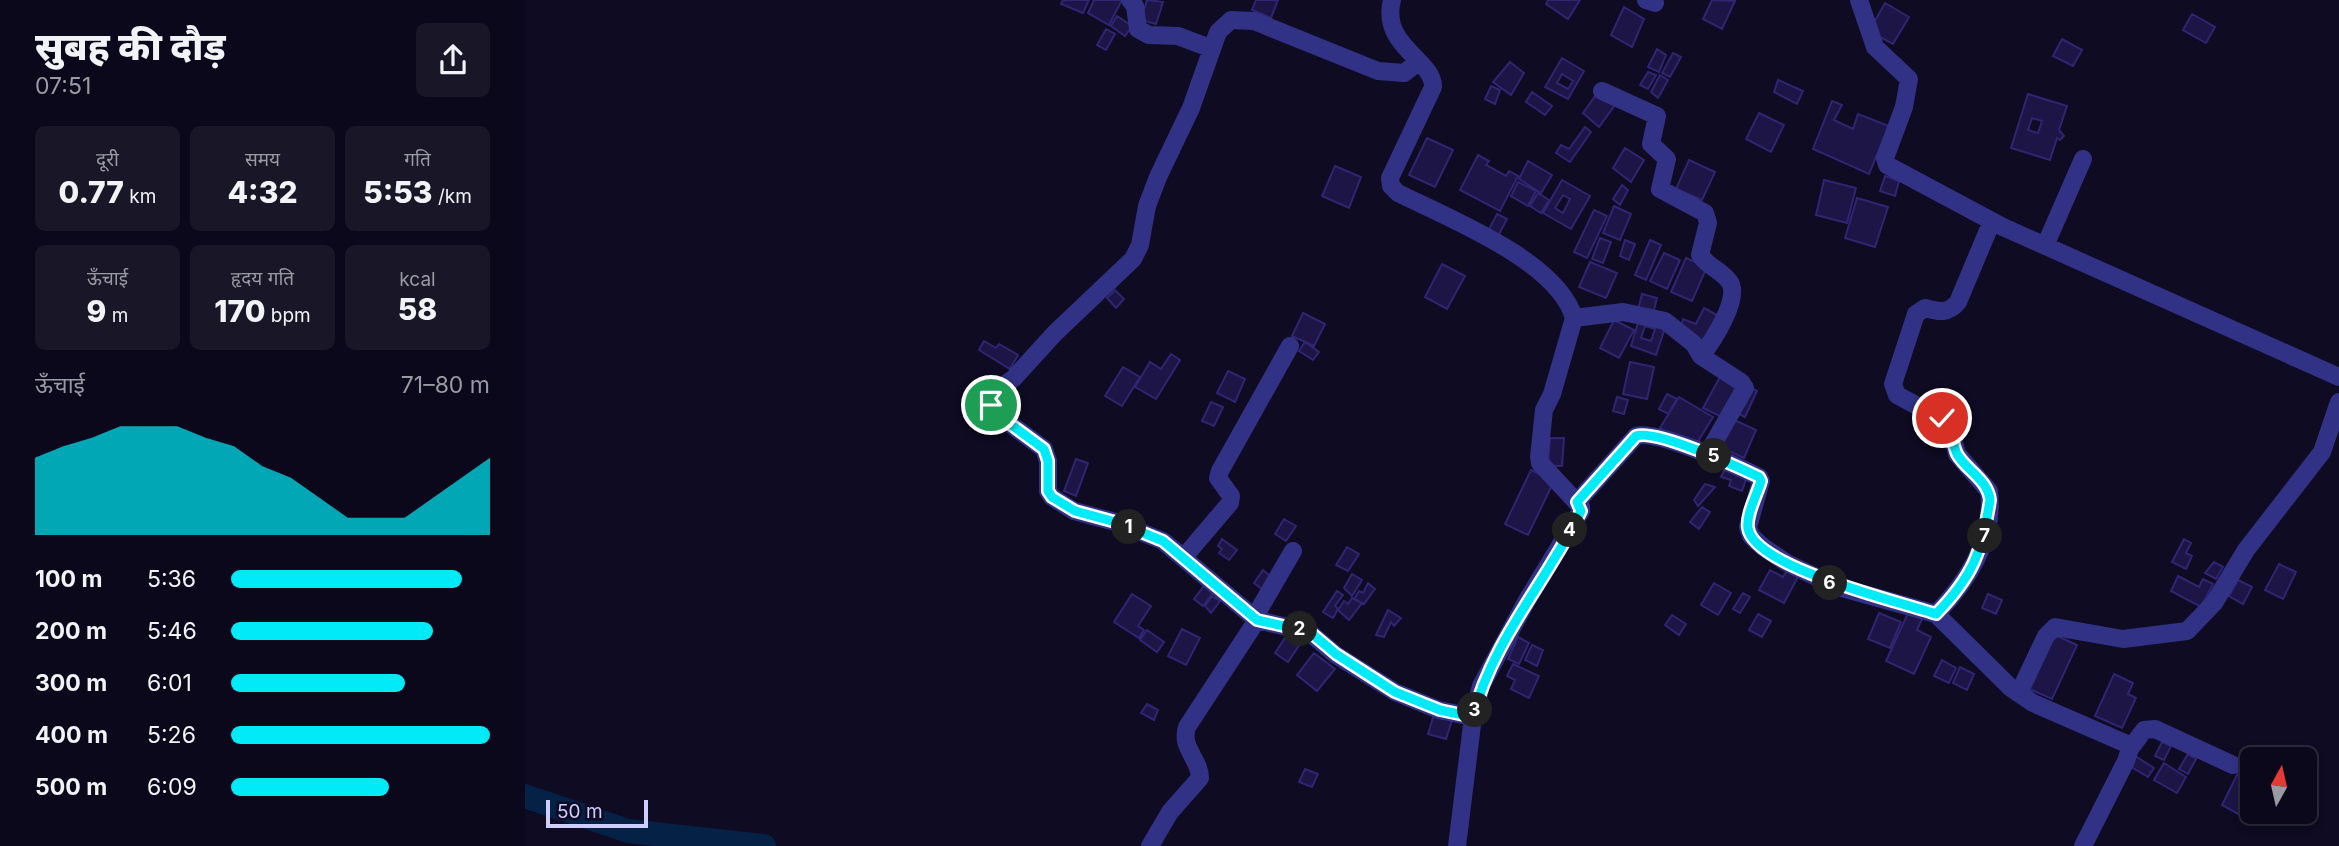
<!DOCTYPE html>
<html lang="hi">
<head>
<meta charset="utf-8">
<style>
  :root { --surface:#0a081a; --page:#181627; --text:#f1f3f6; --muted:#999aa2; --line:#2a2939; --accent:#00ebf7 }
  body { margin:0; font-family:Inter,"Noto Sans Devanagari",sans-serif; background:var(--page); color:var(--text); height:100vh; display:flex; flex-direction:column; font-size:26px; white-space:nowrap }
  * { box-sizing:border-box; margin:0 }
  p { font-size:23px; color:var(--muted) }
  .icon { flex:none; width:38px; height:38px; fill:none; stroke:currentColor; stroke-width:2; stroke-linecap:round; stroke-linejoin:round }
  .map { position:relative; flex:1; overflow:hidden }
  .drawer { display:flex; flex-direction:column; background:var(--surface); width:525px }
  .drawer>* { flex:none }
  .needle { width:46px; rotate:8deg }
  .fabs { position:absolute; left:1715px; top:747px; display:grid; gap:14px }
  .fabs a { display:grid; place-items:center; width:77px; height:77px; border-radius:10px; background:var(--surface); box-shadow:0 4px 10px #0003,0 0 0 2px var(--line); font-size:35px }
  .scale { position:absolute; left:21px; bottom:18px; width:102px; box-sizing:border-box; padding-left:7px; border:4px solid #cfccff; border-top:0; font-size:19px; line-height:24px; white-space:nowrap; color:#cfccff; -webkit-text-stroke:5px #0e0b22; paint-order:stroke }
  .pin { position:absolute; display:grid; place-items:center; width:60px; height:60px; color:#fff; margin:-30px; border:4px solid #fff; border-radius:50%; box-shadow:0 2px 7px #0007 }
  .km { position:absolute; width:35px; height:35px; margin:-18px; border-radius:50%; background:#222; color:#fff; font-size:19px; line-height:35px; text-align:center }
  .round { display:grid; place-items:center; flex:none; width:74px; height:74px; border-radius:10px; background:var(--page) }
  .summary { display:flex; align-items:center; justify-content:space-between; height:119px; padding:0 35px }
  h1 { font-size:38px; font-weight:800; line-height:52px }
  .metrics { display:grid; grid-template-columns:repeat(3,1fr); gap:10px; height:119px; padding:7px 35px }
  .metrics div { display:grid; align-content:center; border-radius:10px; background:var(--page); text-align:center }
  .metrics b { font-size:30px; font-weight:800 }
  .metrics small { font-size:19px; font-weight:400 }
  .metrics p { font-size:19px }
  .chart { height:196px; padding:14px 35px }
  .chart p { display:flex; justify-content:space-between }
  .chart svg { width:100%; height:126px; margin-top:7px; fill:var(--accent); opacity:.7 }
  ul { padding:0 35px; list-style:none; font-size:23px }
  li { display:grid; grid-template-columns:112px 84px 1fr; align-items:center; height:52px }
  li i { height:18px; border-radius:9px; background:var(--accent) }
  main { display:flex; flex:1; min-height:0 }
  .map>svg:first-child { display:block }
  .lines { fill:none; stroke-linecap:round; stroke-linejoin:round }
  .river { stroke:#062146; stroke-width:24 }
  .building { fill:#1c1545; stroke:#302573; stroke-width:2; fill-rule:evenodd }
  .minor { stroke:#313286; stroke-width:18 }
  .route-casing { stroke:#fff; stroke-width:14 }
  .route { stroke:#00ebf7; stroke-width:9 }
</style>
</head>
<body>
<main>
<section class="drawer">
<div class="summary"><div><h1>सुबह की दौड़</h1><p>07:51</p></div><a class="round"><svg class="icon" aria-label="share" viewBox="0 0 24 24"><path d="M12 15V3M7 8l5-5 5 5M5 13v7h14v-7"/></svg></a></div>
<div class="metrics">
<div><p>दूरी</p><b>0.77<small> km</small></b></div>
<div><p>समय</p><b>4:32</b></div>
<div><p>गति</p><b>5:53<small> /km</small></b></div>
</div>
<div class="metrics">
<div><p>ऊँचाई</p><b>9<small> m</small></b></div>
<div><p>हृदय गति</p><b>170<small> bpm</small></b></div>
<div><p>kcal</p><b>58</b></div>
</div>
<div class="chart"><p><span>ऊँचाई</span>71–80 m</p>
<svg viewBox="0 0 160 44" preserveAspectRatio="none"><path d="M0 44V17L10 13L20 10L30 6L40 6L50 6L60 10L70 13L80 20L90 24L100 31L110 38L120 38L130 38L140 31L150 24L160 17V44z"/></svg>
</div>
<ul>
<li><b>100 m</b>5:36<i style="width:89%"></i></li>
<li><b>200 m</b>5:46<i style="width:78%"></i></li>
<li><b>300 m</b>6:01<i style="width:67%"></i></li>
<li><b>400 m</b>5:26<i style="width:100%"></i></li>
<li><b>500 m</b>6:09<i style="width:61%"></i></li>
</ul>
</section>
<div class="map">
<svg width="1814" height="846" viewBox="0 0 1814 846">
  <rect width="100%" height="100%" fill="#0e0b22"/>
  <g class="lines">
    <path class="river" d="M0,796l103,35 136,15"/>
  </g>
  <path class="building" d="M538,0h26l-6,13 -22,-9z
    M569,0h28l-13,25 -21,-12z
    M622,0l16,2 -7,22 -15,-4z
    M731,0h22l-7,18 -19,-8z
    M1023,0h32l-12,19 -22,-15z
    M1187,0l23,1 -13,28 -19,-10z
    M1360,3l24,14 -16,27 -24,-13z
    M1099,7l20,12 -12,28 -21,-12z
    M1667,14l23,13 -9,16 -23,-13z
    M592,16l15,10 -7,10 -14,-10z
    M581,29l9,5 -9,16 -9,-5z
    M1537,39l20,11 -9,16 -20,-10z
    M1132,49l9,6 -7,17 -11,-5z
    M1148,53l8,4 -11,20 -8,-4z
    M1037,58l22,13 -16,28 -23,-12zM1037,74l11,7 -5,8 -11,-6z
    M985,62l14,11 -13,22 -18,-13z
    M1123,72l8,3 -8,14 -8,-4z
    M1135,75l8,5 -10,18 -7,-6z
    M1253,80l25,11 -6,13 -23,-12z
    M966,86l9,4 -5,14 -10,-5z
    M1007,92l20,14 -7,9 -19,-13z
    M1073,92l17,13 -16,22 -16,-14z
    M1503,94l39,12 -8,24 5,6 -4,4 -3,-2 -7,22 -39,-12zM1507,118l10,3 -4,12 -10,-3z
    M1307,101l10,4 -8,15 19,9 5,-15 31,12 -20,48 -56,-25z
    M1234,113l25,12 -13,27 -25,-13z
    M1060,127l6,5 -21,30 -14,-9 5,-8 8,4z
    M902,138l26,12 -18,37 -26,-12z
    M1100,148l19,12 -13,22 -18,-14z
    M953,155l11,6 -3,4 20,11 3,-5 9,5 -18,35 -40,-21z
    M1164,160l26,12 -13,28 -26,-11z
    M1003,161l24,14 -11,18 -22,-14z
    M810,166l26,11 -12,31 -27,-12z
    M1360,176l14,5 -4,15 -15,-5z
    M1037,180l28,16 -19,33 -28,-16zM1038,195l7,4 -7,14 -8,-5z
    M1299,180l32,8 -9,35 -31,-8z
    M993,182l18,9 -8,15 -17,-10z
    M1097,185l6,5 -8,15 -7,-6z
    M1013,193l11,7 -8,13 -11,-7z
    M1332,198l31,9 -13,40 -30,-9z
    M1089,206l17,8 -11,26 -17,-7z
    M1069,210l13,6 -20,42 -13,-6z
    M972,214l10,5 -10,19 -10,-5z
    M1075,238l11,4 -8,21 -11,-4z
    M1100,240l10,4 -6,16 -9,-4z
    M1125,240l11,5 -15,35 -11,-5z
    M1139,253l16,7 -13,29 -17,-8z
    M1161,258l21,9 -15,34 -21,-9z
    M1065,262l27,11 -11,25 -27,-11z
    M917,264l23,12 -18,33 -22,-12z
    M590,290l9,9 -8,9 -9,-10z
    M1117,294l15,4 -5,20 -15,-5z
    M1179,308l15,8 -19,29 -19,-17 2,-9 13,5z
    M778,313l22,11 -11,22 -22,-10z
    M1115,317l26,8 -10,30 -25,-9zM1120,326l10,3 -4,12 -10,-3z
    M1089,320l20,10 -15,28 -19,-10z
    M459,341l12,7 3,-4 19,11 -8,14 -31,-19z
    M780,342l14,10 -6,8 -14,-9z
    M646,354l9,6 -24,39 -21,-12 15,-25 11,7z
    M1105,362l24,5 -7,32 -24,-5z
    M598,367l17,10 -18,29 -17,-10z
    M703,371l17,8 -10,23 -18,-9z
    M1196,375l20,11 -17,32 -21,-10z
    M1224,387l8,4 -12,26 -9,-5z
    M1142,394l10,5 -9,15 -9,-5z
    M1092,397l11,3 -4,14 -11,-3z
    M1154,397l34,20 -19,31 -34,-20z
    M686,402l12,5 -9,19 -12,-5z
    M1207,419l24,11 -12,28 -24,-11z
    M1025,438h14l-2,28h-14z
    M1206,457l20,7 -9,27 -13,-5 2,-6 -10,-3z
    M551,459l12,4 -12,33 -12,-5z
    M1006,470l23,11 -26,54 -23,-11z
    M1180,484l10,3 -17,19 -4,-6z
    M1177,507l8,5 -11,17 -9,-7z
    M759,519l12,7 -10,15 -11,-7z
    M697,539l15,11 -8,10 -10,-7 3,-4 -4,-3z
    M1659,539l7,4 -5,10 6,3 -6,13 -14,-7z
    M822,547l12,7 -11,17 -12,-6z
    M1689,562l9,5 -7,12 -11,-6z
    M1754,564l17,8 -13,27 -18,-9z
    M1263,569l11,6 -15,28 -25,-13 11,-20 13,7z
    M738,570l7,6 -8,13 -8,-6z
    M827,574l10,6 -10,16 -8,-8z
    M1653,576l21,11 4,-8 10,5 -12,23 -30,-16z
    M1713,580l14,7 -9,17 -14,-8z
    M682,582l9,7 -13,17 -9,-7z
    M843,583l7,6 -11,15 -10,-5 5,-8 4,2z
    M1189,583l17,10 -13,22 -17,-10z
    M812,591l6,4 -8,11 3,3 -5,9 -10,-6z
    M1218,593l7,4 -10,16 -7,-4z
    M607,594l19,12 -13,20 6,4 -5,8 -25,-16z
    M1463,594l14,6 -6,14 -14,-6z
    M687,596l8,5 -9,12 -6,-7z
    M827,598l10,5 -13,17 -11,-10 6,-9 4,3z
    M863,610l13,8 -7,8 -3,-4 -7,15 -8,-2z
    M1384,611l14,6 -6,13 14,7 -17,37 -28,-13z
    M1354,613l22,9 -11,26 -22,-9z
    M1233,614l13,7 -9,16 -13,-7z
    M1147,615l14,9 -7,11 -14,-10z
    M657,629l18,9 -14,27 -18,-9z
    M766,629l13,9 -16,24 -13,-9z
    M622,630l17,12 -7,10 -17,-12z
    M1528,634l24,11 -25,54 -25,-11z
    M993,637l11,6 -10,21 -11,-5z
    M1007,645l11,5 -6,16 -12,-6z
    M789,653l21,16 -18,22 -20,-16z
    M1417,660l14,8 -7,15 -15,-7z
    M988,664l26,12 -10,22 -18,-9 4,-9 -8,-4z
    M1435,667l14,7 -7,16 -14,-7z
    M1589,674l19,9 -5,11 8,4 -14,30 -27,-12z
    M622,704l11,6 -4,10 -13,-7z
    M910,711l18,6 -7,22 -18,-5z
    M1637,742l9,4 -7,14 -9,-4z
    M1607,754l22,14 -6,9 -22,-13z
    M1663,754l8,5 -8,15 -9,-5z
    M1639,763l22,14 -9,16 -23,-13z
    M780,769l13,5 -6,13 -13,-5z
    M1713,773l14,8v31h3l-4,9 -29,-16z"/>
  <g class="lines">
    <path class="minor" d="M605,0l5,6 3,23 11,6 29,1 32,12
      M867,0c-12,46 42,60 41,87l-43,91 1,8 7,7c50,25 160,68 176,125l-22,76 -8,16 -5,47 1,6 41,44v4l-55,91 -45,84 -8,31 -16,129
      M1121,0l9,3
      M1334,0l16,47 34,32 -5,28 -19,51 2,7 116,62 336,150
      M892,63l-13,10 -26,-2 -124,-50 -23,-1 -13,12 -27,76 -33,69 -11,29 -7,39 -7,14 -78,74 -41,45 -18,13 -5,14 3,7 50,37 4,12v30l4,6 22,14 45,12 44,18 94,79 52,12 27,23 59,37 44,18 34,7
      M1077,91l55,25 -6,28 16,15 -7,30 45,24 3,10 -8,32c8,12 21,15 29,26 13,16 -17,61 -28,75
      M1520,246l38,-87
      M1049,318l49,-6 42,9 29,23 7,12 40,26 4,6 -37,65
      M1052,502l59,-66c20,-7 101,30 123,41l2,4 -13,46 3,9 12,11 24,16 48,23 101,28 75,74 22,15 94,41 3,5 -4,12 -43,85
      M659,557l46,-54 1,-7 -13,-18 2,-7 70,-125
      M1411,614c32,-33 59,-74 53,-123l-32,-37 -8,-31 -52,-28 -4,-11 23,-70 9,-6c14,4 23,6 33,-6l34,-81
      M729,618l39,-67
      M1494,693l27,-57 9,-9 68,12 64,-8 27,-28 32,-53 76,-98 17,-50
      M1605,749l14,-19 11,-1 78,36
      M625,846l20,-34 30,-34c0,-19 -20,-30 -13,-51l70,-107"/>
  </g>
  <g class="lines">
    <defs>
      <path id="route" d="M466,405l3,7 50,37 4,12v30l4,6 23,14 44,12 44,18 94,79 53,12 26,22 59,38 45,18 33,7c19,-76 74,-136 108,-206l-4,-9 59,-66c20,-7 100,30 123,41l2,4c-4,14 -15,33 -13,47 6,40 153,74 188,86 37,-38 46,-62 54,-114 -2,-20 -24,-30 -33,-46 -6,-13 -3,-26 -15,-36"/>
    </defs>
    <use href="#route" class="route-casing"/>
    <use href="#route" class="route"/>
  </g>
</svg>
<div class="fabs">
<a><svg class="needle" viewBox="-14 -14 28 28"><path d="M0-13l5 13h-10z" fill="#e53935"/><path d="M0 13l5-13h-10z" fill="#999aa2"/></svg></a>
</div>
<div class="scale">50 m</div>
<div class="pin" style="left:466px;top:405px;background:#1e9e55"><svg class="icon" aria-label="arrive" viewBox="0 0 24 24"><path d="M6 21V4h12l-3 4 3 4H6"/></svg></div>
<div class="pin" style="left:1417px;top:418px;background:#d93025"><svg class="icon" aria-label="check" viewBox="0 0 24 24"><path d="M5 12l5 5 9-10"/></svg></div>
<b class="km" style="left:604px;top:527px">1</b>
<b class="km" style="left:775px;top:629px">2</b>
<b class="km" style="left:950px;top:710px">3</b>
<b class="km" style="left:1045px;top:530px">4</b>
<b class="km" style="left:1189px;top:456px">5</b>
<b class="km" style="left:1305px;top:583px">6</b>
<b class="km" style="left:1460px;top:536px">7</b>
</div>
</main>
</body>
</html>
